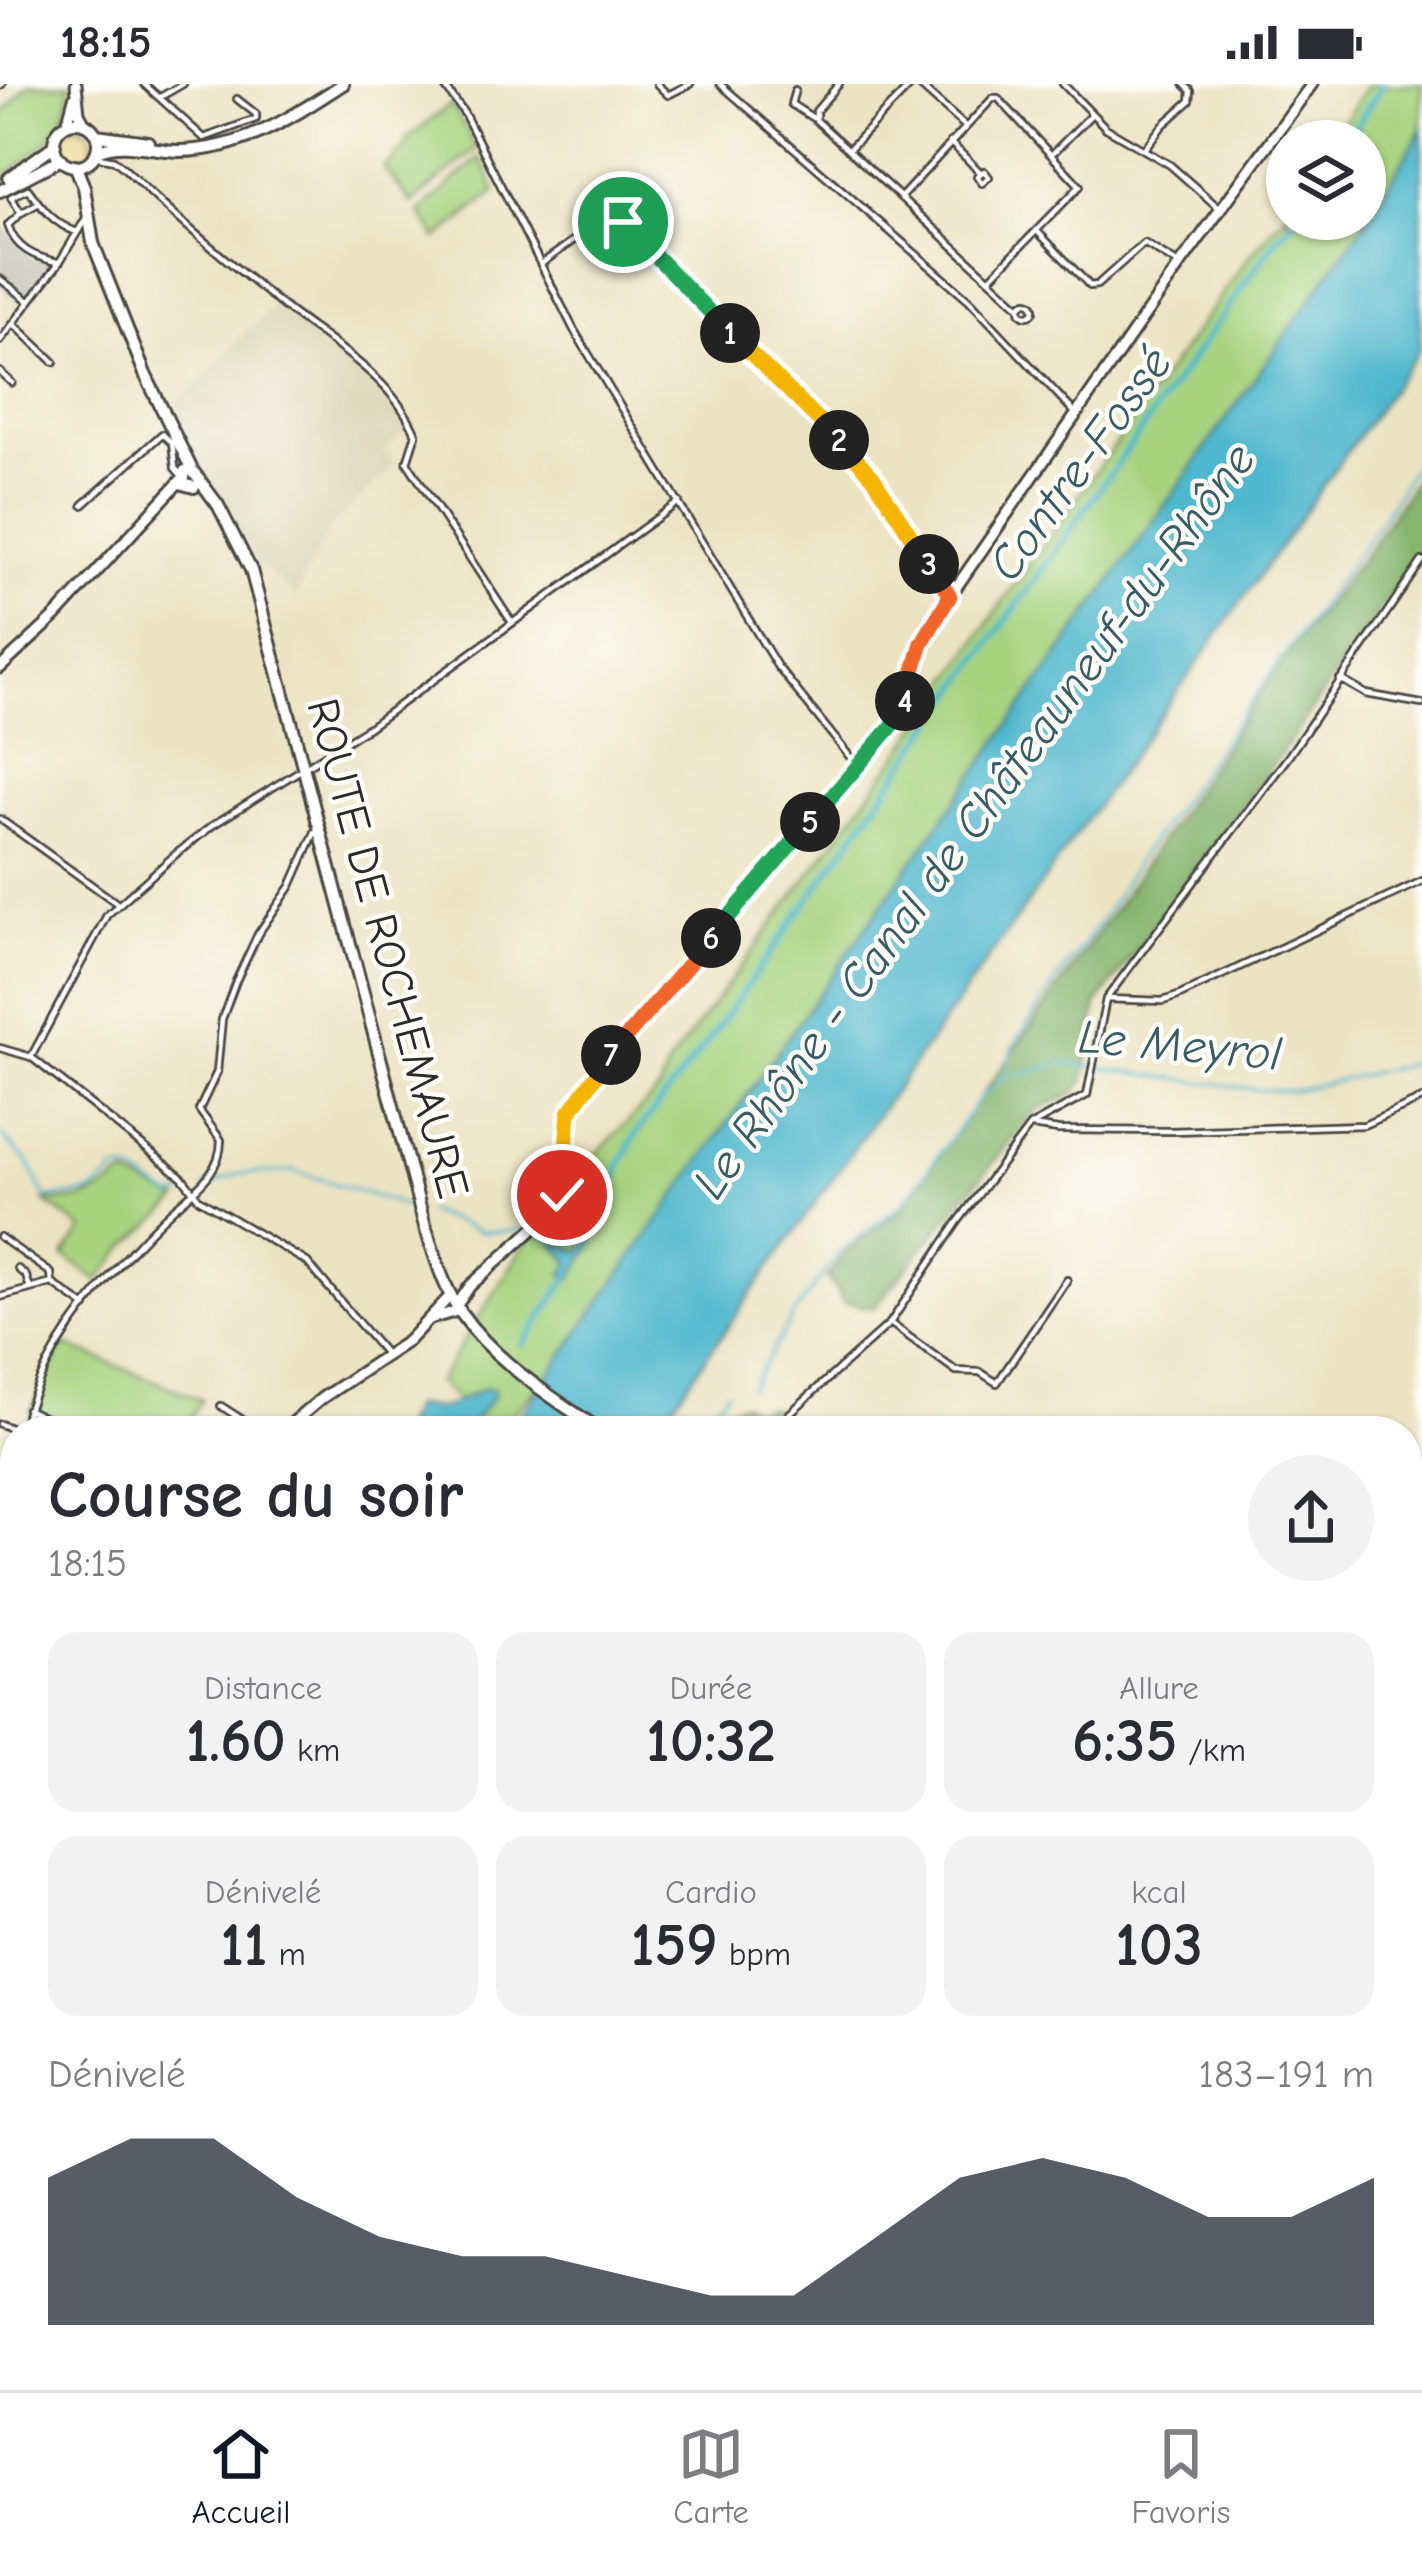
<!DOCTYPE html>
<html lang="fr">
<head>
<meta charset="utf-8">
<style>
  :root { --surface:#fff; --page:#f2f2f3; --text:#2b2b33; --muted:#7c7c81; --line:#e1e1e2; --accent:#111827 }
  body { margin:0; font-family:"Comic Neue",sans-serif; background:var(--page); color:var(--text); height:100vh; display:flex; flex-direction:column; font-size:45px; white-space:nowrap }
  * { box-sizing:border-box; margin:0 }
  p { font-size:39px; color:var(--muted) }
  .icon { flex:none; width:66px; height:66px; fill:none; stroke:currentColor; stroke-width:2; stroke-linecap:round; stroke-linejoin:round }
  .map { position:relative; flex:1; overflow:hidden }
  .panel { position:absolute; left:0px; top:1332px; width:1422px; height:975px; display:flex; flex-direction:column; background:var(--surface); border-radius:48px 48px 0 0; box-shadow:0 3px 9px #0004 }
  .panel>* { flex:none }
  .buttons { position:absolute; left:1266px; top:36px; display:grid; gap:24px }
  .buttons a { display:grid; place-items:center; width:120px; height:120px; border-radius:50%; background:var(--surface); box-shadow:0 3px 9px #0004; font-size:60px }
  .pin { position:absolute; display:grid; place-items:center; width:102px; height:102px; color:#fff; margin:-51px; border:6px solid #fff; border-radius:50%; box-shadow:0 3px 12px #0007 }
  .km { position:absolute; width:60px; height:60px; margin:-30px; border-radius:50%; background:#222; color:#fff; font-size:33px; line-height:60px; text-align:center }
  .round { display:grid; place-items:center; flex:none; width:126px; height:126px; border-radius:63px; background:var(--page) }
  .overview { display:flex; align-items:center; justify-content:space-between; height:204px; padding:0 48px }
  h1 { font-size:66px; font-weight:700; line-height:90px }
  .metrics { display:grid; grid-template-columns:repeat(3,1fr); gap:18px; height:204px; padding:12px 48px }
  .metrics div { display:grid; align-content:center; border-radius:30px; background:var(--page); text-align:center }
  .metrics b { font-size:60px; font-weight:700 }
  .metrics small { font-size:33px; font-weight:400 }
  .metrics p { font-size:33px }
  .chart { height:336px; padding:24px 48px }
  .chart p { display:flex; justify-content:space-between }
  .chart svg { width:100%; height:216px; margin-top:12px; fill:var(--accent); opacity:.7 }
  .status { display:flex; justify-content:space-between; align-items:center; height:84px; padding:0 60px; background:var(--surface); direction:ltr }
  .status svg { height:33px; fill:currentColor }
  .dock { display:flex; justify-content:space-around; align-items:center; height:168px; border-top:3px solid var(--line); background:var(--surface); font-size:33px; color:var(--muted) }
  .dock a { display:grid; justify-items:center; gap:6px }
  .dock .current { color:var(--accent) }
  .map>svg:first-child { display:block }
  .built { fill:#dad5b5 }
  .industrial { fill:#c5c5b9 }
  .green { fill:#a7d37f; stroke:#697f55; stroke-width:3 }
  .forest { fill:#85b56e; stroke:#58704c; stroke-width:3 }
  .sand { fill:#eeda9e; stroke:#8c8264; stroke-width:3 }
  .water { fill:#50b8ce; stroke:#3e727c; stroke-width:3 }
  .lines { fill:none; stroke-linecap:round; stroke-linejoin:round }
  .stream { stroke:#50b8ce; stroke-width:3 }
  .canal { stroke:#50b8ce; stroke-width:6 }
  .street-casing { stroke:#484742; stroke-width:10 }
  .secondary-casing { stroke:#484742; stroke-width:15 }
  .primary-casing { stroke:#484742; stroke-width:16 }
  .street { stroke:#fff; stroke-width:4.5 }
  .secondary { stroke:#fff; stroke-width:9 }
  .primary { stroke:#fff; stroke-width:10 }
  .rail-casing { stroke:#2b2b2b; stroke-width:8 }
  .rail { stroke:#fdfcf7; stroke-width:3; stroke-dasharray:9; stroke-linecap:butt }
  .split-1-casing { stroke:#fff; stroke-width:24 }
  .split-2-casing { stroke:#fff; stroke-width:24 }
  .split-3-casing { stroke:#fff; stroke-width:24 }
  .split-4-casing { stroke:#fff; stroke-width:24 }
  .split-5-casing { stroke:#fff; stroke-width:24 }
  .split-6-casing { stroke:#fff; stroke-width:24 }
  .split-7-casing { stroke:#fff; stroke-width:24 }
  .split-8-casing { stroke:#fff; stroke-width:24 }
  .split-1 { stroke:#22a559; stroke-width:15 }
  .split-2 { stroke:#f5b400; stroke-width:15 }
  .split-3 { stroke:#f5b400; stroke-width:15 }
  .split-4 { stroke:#f0652b; stroke-width:15 }
  .split-5 { stroke:#22a559; stroke-width:15 }
  .split-6 { stroke:#22a559; stroke-width:15 }
  .split-7 { stroke:#f0652b; stroke-width:15 }
  .split-8 { stroke:#f5b400; stroke-width:15 }
  .labels { text-anchor:middle; stroke-width:9; stroke-linejoin:round; paint-order:stroke }
  .street-label { font-size:45px; fill:#2b2b2b; stroke:#fdfcf7 }
  .water-label { font-size:48px; font-style:italic; fill:#385c64; stroke:#fdfcf7 }
</style>
</head>
<body>
<div class="status"><b>18:15</b><svg viewBox="0 0 49 12"><path d="M0 12V9h3v3zM5 12V6h3v6zM10 12V3h3v9zM15 12V0h3v12zM26 1h20v11H26zM47 4h2v5h-2z"/></svg></div>
<div class="map">
<svg width="1422" height="2306" viewBox="0 0 1422 2306">
  <rect width="100%" height="100%" fill="#fdfcf7"/>
  <filter id="ink" filterUnits="userSpaceOnUse"><feTurbulence type="fractalNoise" baseFrequency=".00833" numOctaves="2"/><feDisplacementMap in="SourceGraphic" scale="24" xChannelSelector="R" yChannelSelector="G"/><feConvolveMatrix kernelMatrix="1 2 1 2 8 2 1 2 1" color-interpolation-filters="sRGB"/></filter>
  <filter id="wash" filterUnits="userSpaceOnUse"><feTurbulence type="fractalNoise" baseFrequency=".004" numOctaves="4" result="noise"/><feDisplacementMap in="SourceGraphic" scale="48" xChannelSelector="R" yChannelSelector="G"/><feGaussianBlur stdDeviation="2.7" result="paint"/><feColorMatrix in="noise" values="0 0 0 0 0 0 0 0 0 0 0 0 0 0 0 0 0 1.4 0 .05"/><feComposite in="paint" operator="in"/></filter>
  <g filter="url(#wash)">
    <rect width="100%" height="100%" fill="#ece3c2"/>
    <path class="built" d="M275,218l46,35 -4,8 6,7 10,-6 36,29 40,53 -25,23 12,13 -64,62 -37,70 -38,-33 -87,-152z"/>
    <path class="industrial" d="M0,139l31,34 23,7 -29,43 -25,-21z"/>
    <path class="green" d="M29,0h41c-1,49 -33,68 -70,95v-62z
      M1368,0h54v45l-55,91 -813,1149 -58,62h-6l-52,-49 118,-187 104,-106 8,-24 241,-324 88,-131 248,-348 42,-51v8h78v-78h-34z
      M451,20l26,44 -65,55 -28,-35 23,-22v-7z
      M480,73l16,34 -59,48 -17,-27z
      M125,1091l54,25 -55,49 -26,32 -34,-25 19,-27 -39,-28c39,0 50,-2 81,-26z
      M63,1260l139,56 -20,31h-111l-41,-18z"/>
    <path class="forest" d="M1422,385v78l-131,193 -194,264 -13,77 -11,14 -36,14 -163,199 -29,-5 -18,-25 19,-26 55,-43 211,-296 171,-254 85,-108z
      M743,1319l10,6 18,-2 8,5 -9,19h-62l15,-20z"/>
    <path class="sand" d="M59 59a17 17 0 1 1 34 0a17 17 0 1 1-34 0Z"/>
    <path class="water" d="M1422,45l-2,220 -766,1082h-145l858,-1211z
      M590,1156l4,3 -23,36 -8,-4 7,-13 -18,-21 28,10z
      M485,1304l9,2v6l-29,35h-64l12,-25 31,2z
      M1422,1455v143l-15,12v-145z
      M15,1763v176l-15,11v-181z
      M0,2212l15,1v62l-15,3z"/>
    <g class="lines">
      <path class="stream" d="M1004,994l61,-15 196,27 32,1 129,-30
        M0,1050l27,27 19,37 47,-6 25,-22 14,2 41,26 11,-5
        M204,1103l35,-13 55,-3 122,38
        M427,1127l54,21 45,-1
        M537,1148l19,11
        M750,1304l45,-76 48,-63 59,-44 78,-107 23,-20 10,-31 41,-63 45,-60 39,-64 244,-341 40,-67
        M698,1347l29,-40
        M1407,1977l15,-6
        M587,2292l2,12
        M1236,2292l3,14
        M385,2306l8,-14"/>
      <path class="canal" d="M1347,57l35,-57
        M588,1163l25,-48 7,-35 17,-32 74,-95 567,-800 17,-18
        M523,1261l48,-72"/>
    </g>
  </g>
  <g filter="url(#ink)">
    <g class="lines">
      <defs>
        <path id="street" d="M144,0l60,54 52,-19v-5l-19,-15
          M443,0l21,29 110,217 203,336 81,101
          M657,0l11,11 22,-11
          M720,0l249,216 107,114
          M839,0l-23,27v9l204,187
          M918,0l48,43
          M1063,0l43,44 64,37 50,44
          M0,2l2,-2
          M795,6l-4,14 22,14
          M162,12l21,-12
          M950,58l30,30
          M850,64l62,-64
          M1144,65l19,-24 27,-24 1,-10 -7,-7
          M1054,68l38,-38
          M94,72l20,4 11,9c47,46 102,92 153,133 49,40 112,71 138,132l-9,28 104,159
          M984,87l5,6 -7,6 -5,-7z
          M901,113l92,-99h5l82,88 -91,93
          M37,120l-16,9 -10,-16 17,-8c13,18 27,36 49,43
          M21,129l-13,12c7,24 27,32 49,37
          M1037,147l53,55 7,-1 47,-42 36,22
          M541,180l66,-48 9,-1 74,80 172,167 88,134
          M0,195l29,22
          M1020 225a7 7 0 1 1 14 0a7 7 0 1 1-14 0Z
          M15,241l39,37
          M0,257l59,-78 27,-45
          M0,288l12,11
          M83,421l79,-71 10,9 3,25 6,7
          M1340,595l26,15 56,10
          M0,735l118,85
          M1106,915l57,2 15,-5 244,-115
          M0,964l31,9 151,120 17,22 108,63 79,93
          M31,973l76,-142 69,-61 37,-29 156,-98 310,-225
          M1032,1042l26,4 113,1 193,-6 58,-26
          M0,1153l51,36 1,10
          M18,1185l8,7 4,12
          M0,1213l52,-14 34,24
          M890,1239l66,48 24,1 17,11 70,-103
          M221,1322l39,25
          M27,1325l45,22
          M0,1340l19,7
          M22,1347c12,-51 40,-97 73,-137 23,-28 48,-57 75,-82 22,-20 51,-38 51,-72l-22,-30 18,-38 5,-53 14,-38 22,-47 33,-48 24,-54
          M777,1347l12,-17 101,-91 67,-100 73,-97 57,-31 19,-96 182,-242 134,-196
          M0,1400l15,-30
          M0,1454l15,-33
          M0,1659l15,-25
          M0,1664l15,-10
          M1407,1726l15,-4
          M1407,2222l15,-8
          M155,2292l1,14
          M1071,2292l9,14
          M754,2306l19,-14
          M1128,2306l12,-14
          M1279,2306l13,-14"/>
        <path id="secondary" d="M76,0l3,29 6,11
          M67,40l7,-26
          M0,584l56,-52 125,-136
          M457,1221l13,-19 82,-74 10,-17 7,-82 19,-31 304,-356c22,-35 24,-78 47,-114l241,-347 132,-181
          M430,1235l30,-9
          M283,1347l39,-33 86,-57 43,-46
          M0,1486l15,8"/>
        <path id="primary" d="M54 60a22 22 0 1 1 44 0a22 22 0 1 1-44 0Z
          M96,51l52,7
          M97,67c24,-12 57,0 83,0 64,-1 112,-34 163,-67
          M75,81l9,22 9,56 52,131 47,96 26,35 33,65 173,653c10,29 18,61 35,87 35,52 92,86 142,121
          M9,94l46,-33
          M0,107l61,-32
          M185,387l-2,13 11,3
          M1407,1957l15,-7
          M1222,2306l4,-14"/>
      </defs>
      <use href="#street" class="street-casing"/>
      <use href="#secondary" class="secondary-casing"/>
      <use href="#primary" class="primary-casing"/>
      <use href="#street" class="street"/>
      <use href="#secondary" class="secondary"/>
      <use href="#primary" class="primary"/>
      <defs>
        <path id="rail" d="M1402,2306l20,-15"/>
      </defs>
      <use href="#rail" class="rail-casing"/>
      <use href="#rail" class="rail"/>
    </g>
  </g>
  <g class="lines" filter="url(#ink)">
    <defs>
      <path id="split-1" d="M623,138l107,111"/>
      <path id="split-2" d="M730,249l109,107"/>
      <path id="split-3" d="M839,356l34,37 56,87"/>
      <path id="split-4" d="M905,617l17,-58 28,-47 -21,-32"/>
      <path id="split-5" d="M810,738l82,-96 13,-25"/>
      <path id="split-6" d="M711,854l99,-116"/>
      <path id="split-7" d="M611,971l100,-117"/>
      <path id="split-8" d="M562,1111l7,-82 42,-58"/>
    </defs>
    <use href="#split-1" class="split-1-casing"/>
    <use href="#split-2" class="split-2-casing"/>
    <use href="#split-3" class="split-3-casing"/>
    <use href="#split-4" class="split-4-casing"/>
    <use href="#split-5" class="split-5-casing"/>
    <use href="#split-6" class="split-6-casing"/>
    <use href="#split-7" class="split-7-casing"/>
    <use href="#split-8" class="split-8-casing"/>
    <use href="#split-1" class="split-1"/>
    <use href="#split-2" class="split-2"/>
    <use href="#split-3" class="split-3"/>
    <use href="#split-4" class="split-4"/>
    <use href="#split-5" class="split-5"/>
    <use href="#split-6" class="split-6"/>
    <use href="#split-7" class="split-7"/>
    <use href="#split-8" class="split-8"/>
  </g>
  <g class="labels">
    <g class="street-label">
      <text transform="translate(389 864) rotate(75)" y="16">ROUTE DE ROCHEMAURE</text>
    </g>
    <g class="water-label">
      <text transform="translate(1079 379) rotate(-54)" y="17">Contre-Fossé</text>
      <text transform="translate(973 736) rotate(-54)" y="17">Le Rhône - Canal de Châteauneuf-du-Rhône</text>
      <text transform="translate(1180 960) rotate(5)" y="17">Le Meyrol</text>
    </g>
  </g>
</svg>
<div class="buttons">
<a><svg class="icon" aria-label="layers" viewBox="0 0 24 24"><path d="M12 4l9 5-9 5-9-5zM3 14l9 5 9-5"/></svg></a>
</div>
<div class="pin" style="left:623px;top:138px;background:#1e9e55"><svg class="icon" aria-label="arrive" viewBox="0 0 24 24"><path d="M6 21V4h12l-3 4 3 4H6"/></svg></div>
<div class="pin" style="left:562px;top:1111px;background:#d93025"><svg class="icon" aria-label="check" viewBox="0 0 24 24"><path d="M5 12l5 5 9-10"/></svg></div>
<b class="km" style="left:730px;top:249px">1</b>
<b class="km" style="left:839px;top:356px">2</b>
<b class="km" style="left:929px;top:480px">3</b>
<b class="km" style="left:905px;top:617px">4</b>
<b class="km" style="left:810px;top:738px">5</b>
<b class="km" style="left:711px;top:854px">6</b>
<b class="km" style="left:611px;top:971px">7</b>
<section class="panel">
<div class="overview"><div><h1>Course du soir</h1><p>18:15</p></div><a class="round"><svg class="icon" aria-label="share" viewBox="0 0 24 24"><path d="M12 15V3M7 8l5-5 5 5M5 13v7h14v-7"/></svg></a></div>
<div class="metrics">
<div><p>Distance</p><b>1.60<small> km</small></b></div>
<div><p>Durée</p><b>10:32</b></div>
<div><p>Allure</p><b>6:35<small> /km</small></b></div>
</div>
<div class="metrics">
<div><p>Dénivelé</p><b>11<small> m</small></b></div>
<div><p>Cardio</p><b>159<small> bpm</small></b></div>
<div><p>kcal</p><b>103</b></div>
</div>
<div class="chart"><p><span>Dénivelé</span>183–191 m</p>
<svg viewBox="0 0 160 44" preserveAspectRatio="none"><path d="M0 44V14L10 6L20 6L30 18L40 26L50 30L60 30L70 34L80 38L90 38L100 26L110 14L120 10L130 14L140 22L150 22L160 14V44z"/></svg>
</div>
</section>
</div>
<nav class="dock">
<a class="current"><svg class="icon" aria-label="home" viewBox="0 0 24 24"><path d="M3 11l9-7 9 7M6 9v11h12V9"/></svg>Accueil</a>
<a><svg class="icon" aria-label="map" viewBox="0 0 24 24"><path d="M3 6l6-2 6 2 6-2v14l-6 2-6-2-6 2zM9 4v14M15 6v14"/></svg>Carte</a>
<a><svg class="icon" aria-label="saved" viewBox="0 0 24 24"><path d="M7 4h10v16l-5-4-5 4z"/></svg>Favoris</a>
</nav>
</body>
</html>
